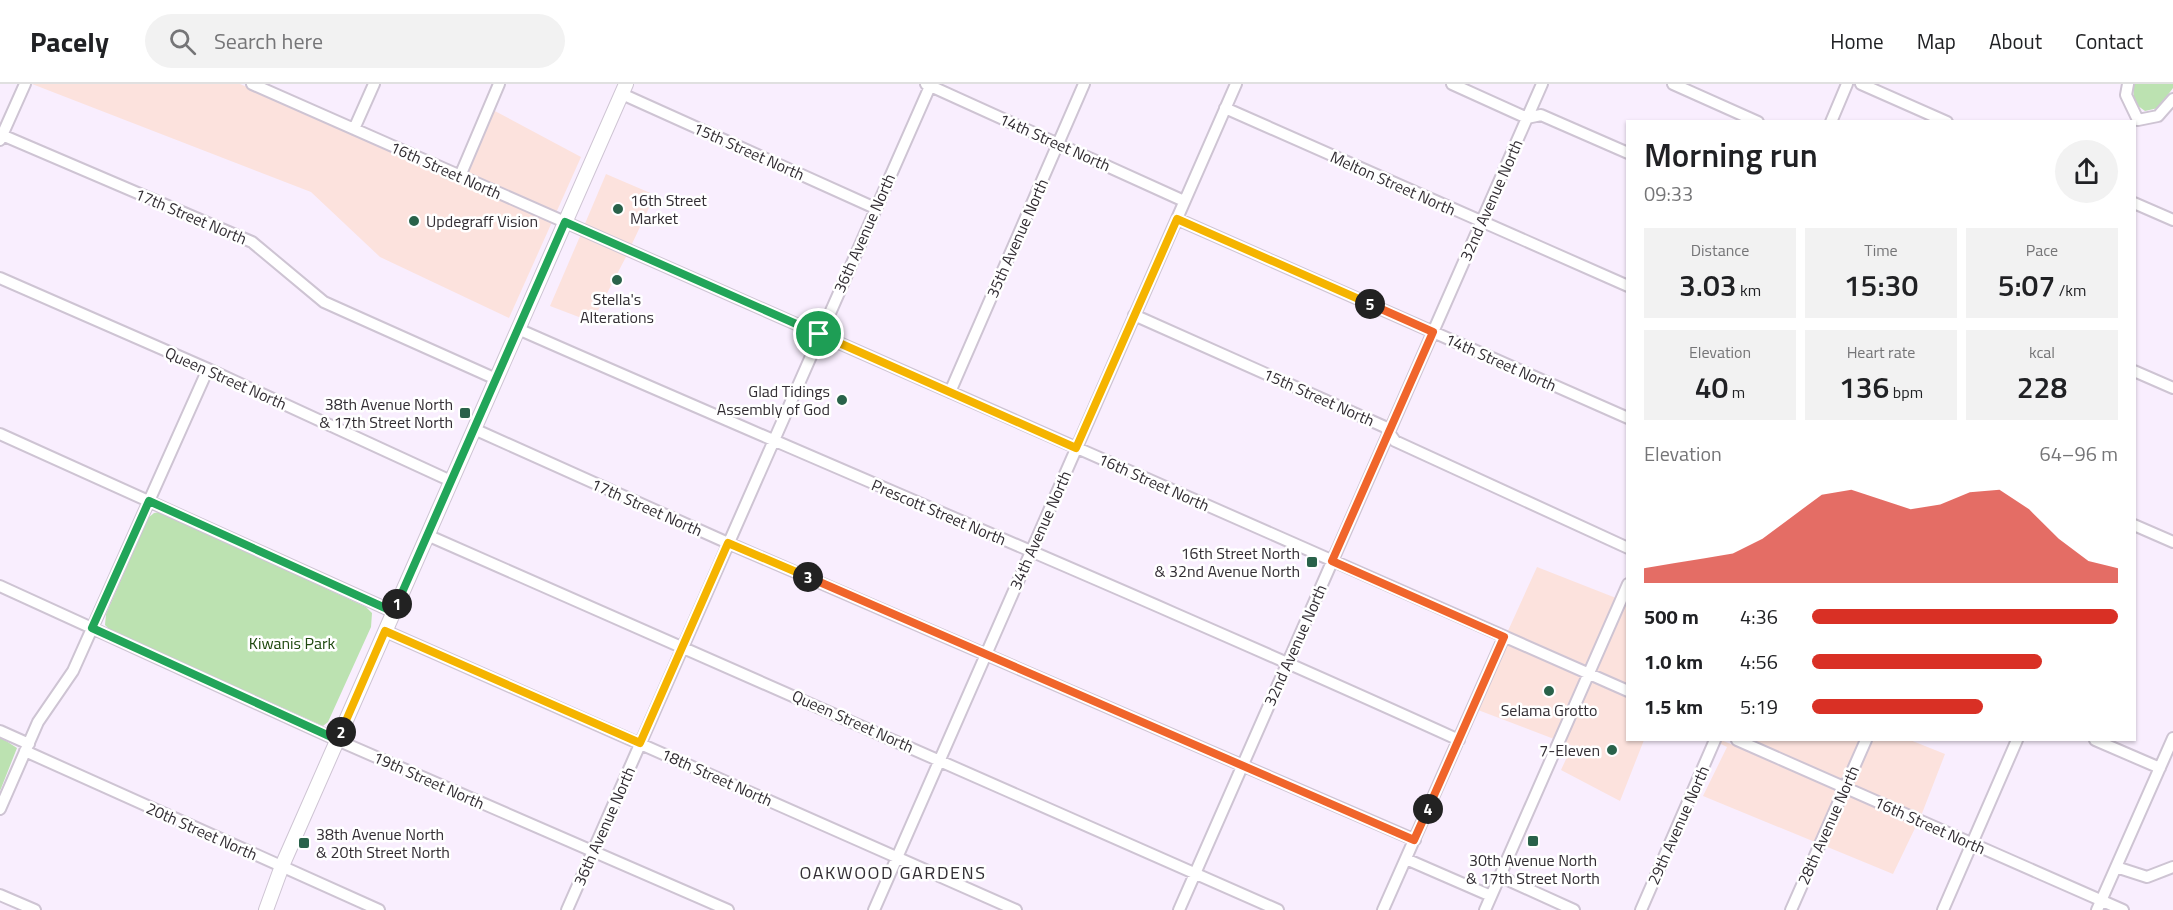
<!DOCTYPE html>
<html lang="en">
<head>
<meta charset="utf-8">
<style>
  :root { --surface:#fff; --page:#f2f2f2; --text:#202124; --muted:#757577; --line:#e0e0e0; --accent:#d93025 }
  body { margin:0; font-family:"Titillium Web",sans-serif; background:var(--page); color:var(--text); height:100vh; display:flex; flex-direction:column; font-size:22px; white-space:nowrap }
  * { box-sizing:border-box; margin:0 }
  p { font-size:20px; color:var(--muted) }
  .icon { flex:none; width:33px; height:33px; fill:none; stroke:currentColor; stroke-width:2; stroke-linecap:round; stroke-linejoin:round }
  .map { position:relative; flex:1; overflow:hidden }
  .details { position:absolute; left:1626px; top:36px; width:510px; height:621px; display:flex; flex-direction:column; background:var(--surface); border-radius:0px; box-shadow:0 2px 4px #0004 }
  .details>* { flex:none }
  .pin { position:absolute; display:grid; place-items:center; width:51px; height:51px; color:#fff; margin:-26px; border:3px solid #fff; border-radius:50%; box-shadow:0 2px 6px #0007 }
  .km { position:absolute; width:30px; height:30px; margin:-15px; border-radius:50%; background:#222; color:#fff; font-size:16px; line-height:30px; text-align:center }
  .round { display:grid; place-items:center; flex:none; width:63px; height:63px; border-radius:32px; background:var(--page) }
  .summary { display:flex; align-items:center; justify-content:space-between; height:102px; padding:0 18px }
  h1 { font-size:33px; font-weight:600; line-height:45px }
  .figures { display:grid; grid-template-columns:repeat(3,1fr); gap:9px; height:102px; padding:6px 18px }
  .figures div { display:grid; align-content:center; border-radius:0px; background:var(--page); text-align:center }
  .figures b { font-size:30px; font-weight:600 }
  .figures small { font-size:16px; font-weight:400 }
  .figures p { font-size:16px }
  .chart { height:168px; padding:12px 18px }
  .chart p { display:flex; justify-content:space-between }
  .chart svg { width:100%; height:108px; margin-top:6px; fill:var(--accent); opacity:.7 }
  ul { padding:0 18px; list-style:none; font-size:20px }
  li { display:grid; grid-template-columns:96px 72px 1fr; align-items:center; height:45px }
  li i { height:15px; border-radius:8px; background:var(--accent) }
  header { display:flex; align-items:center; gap:36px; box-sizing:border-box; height:84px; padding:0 30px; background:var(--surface); border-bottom:2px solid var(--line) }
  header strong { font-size:28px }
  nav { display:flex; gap:33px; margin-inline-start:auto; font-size:21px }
  .search { width:420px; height:54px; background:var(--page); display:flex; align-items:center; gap:15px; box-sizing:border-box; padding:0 21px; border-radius:33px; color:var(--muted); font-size:22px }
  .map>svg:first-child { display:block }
  .commercial { fill:#fce2dd }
  .green { fill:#bce2b1 }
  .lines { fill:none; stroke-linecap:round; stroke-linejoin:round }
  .minor-casing { stroke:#cec4d3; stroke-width:14 }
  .major-casing { stroke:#cec4d3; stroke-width:16 }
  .minor { stroke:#fff; stroke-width:10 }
  .major { stroke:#fff; stroke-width:14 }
  .split-1-casing { stroke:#fff; stroke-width:12 }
  .split-2-casing { stroke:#fff; stroke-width:12 }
  .split-3-casing { stroke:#fff; stroke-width:12 }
  .split-4-casing { stroke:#fff; stroke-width:12 }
  .split-5-casing { stroke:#fff; stroke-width:12 }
  .split-6-casing { stroke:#fff; stroke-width:12 }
  .split-1 { stroke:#22a559; stroke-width:8 }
  .split-2 { stroke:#22a559; stroke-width:8 }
  .split-3 { stroke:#f5b400; stroke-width:8 }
  .split-4 { stroke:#f0652b; stroke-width:8 }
  .split-5 { stroke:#f0652b; stroke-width:8 }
  .split-6 { stroke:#f5b400; stroke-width:8 }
  .poi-dot { fill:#29624a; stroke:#fff; stroke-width:2 }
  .labels { text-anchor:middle; stroke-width:5; stroke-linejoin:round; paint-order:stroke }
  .street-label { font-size:16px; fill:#332e34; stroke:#fff }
  .poi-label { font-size:16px; fill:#332e34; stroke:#fff; text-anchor:end }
  .park-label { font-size:16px; fill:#1e480e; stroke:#fff }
  .neighbourhood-label { font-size:18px; letter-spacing:1.5px; fill:#332e34; stroke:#fff }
</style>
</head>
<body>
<header>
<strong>Pacely</strong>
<div class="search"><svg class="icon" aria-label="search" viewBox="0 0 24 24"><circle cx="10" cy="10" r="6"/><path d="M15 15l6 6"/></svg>Search here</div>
<nav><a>Home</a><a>Map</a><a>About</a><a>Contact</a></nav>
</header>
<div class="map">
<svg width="2173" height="826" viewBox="0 0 2173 826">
  <rect width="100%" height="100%" fill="#f9eefe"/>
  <path class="commercial" d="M32,0h208l312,138 -43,96 -129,-61 -69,-65z
    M493,26l88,47 -25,56 -89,-40z
    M606,90l49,21 -24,51 -47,-20z
    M581,150l46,21 -35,67 -42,-16z
    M1537,483l79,31 -31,69 -78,-34z
    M1626,518l1,1v83l-32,-14z
    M1507,560l74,32 -27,63 -76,-29z
    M1591,597l36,16 1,43h16l-24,61 -59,-31 11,-24 -8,-4z
    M1721,656l117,49 -23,53 -112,-46 24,-49 -8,-4z
    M1748,656h112l-18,41z
    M1872,656h38l35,14 -24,62 -69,-31z
    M1848,710l69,30 -24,50 -68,-28z"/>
  <path class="green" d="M2133,0h40v4l-15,20 -13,3 -11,-8z
    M160,428l206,95 6,6 -1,14 -43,95 -5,4 -214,-97 -4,-4 1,-11 42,-96 6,-5z
    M0,653l17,11 -17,43z"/>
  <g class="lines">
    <defs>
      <path id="minor" d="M252,0l1376,607
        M926,0l258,117
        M1452,0l75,34 14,-3 87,38
        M1673,0l85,38
        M1861,0l86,38
        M2128,0l-2,11 12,25
        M622,10l253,114
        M1225,24l403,178
        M2138,36l20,-4 15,-17
        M1831,38l16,-38
        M354,45l20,-45
        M2,51l250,107 72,60 172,77
        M0,56l25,-56
        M460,92l39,-92
        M2134,119l39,17
        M1177,135l451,199
        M0,194l208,91 243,112
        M1134,231l251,112 10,14 233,107
        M518,245c313,138 629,269 941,411
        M2134,287l39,17
        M950,308l134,-308
        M474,345l254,114 687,297
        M0,350l394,178
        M2134,441l39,17
        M427,451l851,375
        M0,502l337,154 391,170
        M385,547l631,279
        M0,647l29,13
        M1737,656l386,170
        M2095,656l65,28
        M25,667l354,159
        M0,725l38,-87 35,-51 135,-302
        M1406,775l85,37
        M2116,783l31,10 26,-10
        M1499,792l75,34
        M0,811l35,15
        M567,826l364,-826
        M874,826l362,-826
        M1179,826l363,-826
        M1383,826l121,-273
        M1485,826l143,-326
        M1641,826l74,-170
        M1791,826l75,-170
        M1943,826l74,-170
        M2097,826l76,-172"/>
      <path id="major" d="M266,826l16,-44 344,-782"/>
    </defs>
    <use href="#minor" class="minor-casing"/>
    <use href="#major" class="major-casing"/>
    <use href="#minor" class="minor"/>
    <use href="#major" class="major"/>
  </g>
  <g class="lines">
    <defs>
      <path id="split-1" d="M397,520l168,-382 254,112"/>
      <path id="split-2" d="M341,648l-3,8 -246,-112 57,-127 245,111 3,-8"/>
      <path id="split-3" d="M341,648l44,-101 255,112 88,-200 80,34"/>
      <path id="split-4" d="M808,493l606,263 14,-31"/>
      <path id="split-5" d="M1370,220l63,28 -101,229 172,76 -76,172"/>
      <path id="split-6" d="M819,250l257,114 101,-229 193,85"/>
    </defs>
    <use href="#split-1" class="split-1-casing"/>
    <use href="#split-2" class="split-2-casing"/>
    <use href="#split-3" class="split-3-casing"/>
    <use href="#split-4" class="split-4-casing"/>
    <use href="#split-5" class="split-5-casing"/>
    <use href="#split-6" class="split-6-casing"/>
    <use href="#split-1" class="split-1"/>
    <use href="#split-2" class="split-2"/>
    <use href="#split-3" class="split-3"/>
    <use href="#split-4" class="split-4"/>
    <use href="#split-5" class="split-5"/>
    <use href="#split-6" class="split-6"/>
  </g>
  <g class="poi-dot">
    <circle cx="618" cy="125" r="6"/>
    <circle cx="414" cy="137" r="6"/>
    <circle cx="617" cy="196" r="6"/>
    <circle cx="842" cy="316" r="6"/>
    <rect x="459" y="323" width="12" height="12" rx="3"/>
    <rect x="1306" y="472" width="12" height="12" rx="3"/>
    <circle cx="1549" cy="607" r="6"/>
    <circle cx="1612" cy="666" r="6"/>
    <rect x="1527" y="751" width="12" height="12" rx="3"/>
    <rect x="298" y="753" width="12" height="12" rx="3"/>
  </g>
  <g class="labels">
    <g class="street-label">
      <text transform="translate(1055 58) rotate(24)" y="6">14th Street North</text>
      <text transform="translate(749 67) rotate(24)" y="6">15th Street North</text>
      <text transform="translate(446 86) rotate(24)" y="6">16th Street North</text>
      <text transform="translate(1393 99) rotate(24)" y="6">Melton Street North</text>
      <text transform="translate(1491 116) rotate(-66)" y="6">32nd Avenue North</text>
      <text transform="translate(191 132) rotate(23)" y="6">17th Street North</text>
      <text transform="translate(864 149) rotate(-66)" y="6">36th Avenue North</text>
      <text transform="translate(1017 154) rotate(-66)" y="6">35th Avenue North</text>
      <text transform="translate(1501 278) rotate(24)" y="6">14th Street North</text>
      <text transform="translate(226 294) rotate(24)" y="6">Queen Street North</text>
      <text transform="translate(1319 313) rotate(24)" y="6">15th Street North</text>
      <text transform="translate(1154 398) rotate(24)" y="6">16th Street North</text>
      <text transform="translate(647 423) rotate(24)" y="6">17th Street North</text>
      <text transform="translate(939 428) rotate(23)" y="6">Prescott Street North</text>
      <text transform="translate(1040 446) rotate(-66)" y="6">34th Avenue North</text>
      <text transform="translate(1295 561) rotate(-66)" y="6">32nd Avenue North</text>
      <text transform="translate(853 637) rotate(24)" y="6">Queen Street North</text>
      <text transform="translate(717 693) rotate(24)" y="6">18th Street North</text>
      <text transform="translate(429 696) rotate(24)" y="6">19th Street North</text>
      <text transform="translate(1678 741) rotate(-66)" y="6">29th Avenue North</text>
      <text transform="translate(1828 741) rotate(-66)" y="6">28th Avenue North</text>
      <text transform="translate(1930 741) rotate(24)" y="6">16th Street North</text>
      <text transform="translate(604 742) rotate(-66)" y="6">36th Avenue North</text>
      <text transform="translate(202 747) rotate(24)" y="6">20th Street North</text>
    </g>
    <g class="poi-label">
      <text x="630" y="122" text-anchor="start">16th Street<tspan x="630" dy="18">Market</tspan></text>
      <text x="426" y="143" text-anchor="start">Updegraff Vision</text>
      <text x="617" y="221" text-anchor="middle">Stella's<tspan x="617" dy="18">Alterations</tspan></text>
      <text x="830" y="313">Glad Tidings<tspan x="830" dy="18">Assembly of God</tspan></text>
      <text x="453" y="326">38th Avenue North<tspan x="453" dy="18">&amp; 17th Street North</tspan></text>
      <text x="1300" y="475">16th Street North<tspan x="1300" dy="18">&amp; 32nd Avenue North</tspan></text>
      <text x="1549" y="632" text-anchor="middle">Selama Grotto</text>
      <text x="1600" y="672">7-Eleven</text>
      <text x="316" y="756" text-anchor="start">38th Avenue North<tspan x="316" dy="18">&amp; 20th Street North</tspan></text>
      <text x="1533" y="782" text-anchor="middle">30th Avenue North<tspan x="1533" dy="18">&amp; 17th Street North</tspan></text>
    </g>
    <g class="park-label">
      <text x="292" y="565">Kiwanis Park</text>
    </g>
    <g class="neighbourhood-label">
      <text x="893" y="795">OAKWOOD GARDENS</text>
    </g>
  </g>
</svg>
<div class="pin" style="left:819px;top:250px;background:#1e9e55"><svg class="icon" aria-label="arrive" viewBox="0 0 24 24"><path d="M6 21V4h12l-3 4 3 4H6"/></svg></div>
<b class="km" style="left:397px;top:520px">1</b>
<b class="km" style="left:341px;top:648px">2</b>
<b class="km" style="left:808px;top:493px">3</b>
<b class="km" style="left:1428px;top:725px">4</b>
<b class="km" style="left:1370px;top:220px">5</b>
<section class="details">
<div class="summary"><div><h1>Morning run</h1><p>09:33</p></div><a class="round"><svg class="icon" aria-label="share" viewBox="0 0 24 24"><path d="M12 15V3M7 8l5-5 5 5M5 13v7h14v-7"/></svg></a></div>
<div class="figures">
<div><p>Distance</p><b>3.03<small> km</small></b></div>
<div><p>Time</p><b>15:30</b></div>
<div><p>Pace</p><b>5:07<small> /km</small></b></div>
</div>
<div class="figures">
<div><p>Elevation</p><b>40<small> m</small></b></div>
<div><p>Heart rate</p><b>136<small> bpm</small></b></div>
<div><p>kcal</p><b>228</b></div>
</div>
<div class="chart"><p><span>Elevation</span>64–96 m</p>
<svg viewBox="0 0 160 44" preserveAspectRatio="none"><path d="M0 44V38L10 36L20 34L30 32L40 26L50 17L60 8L70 6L80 10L90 14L100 12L110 7L120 6L130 14L140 26L150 35L160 38V44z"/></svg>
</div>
<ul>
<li><b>500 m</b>4:36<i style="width:100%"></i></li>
<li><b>1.0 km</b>4:56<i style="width:75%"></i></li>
<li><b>1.5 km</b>5:19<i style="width:56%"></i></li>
</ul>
</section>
</div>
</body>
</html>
